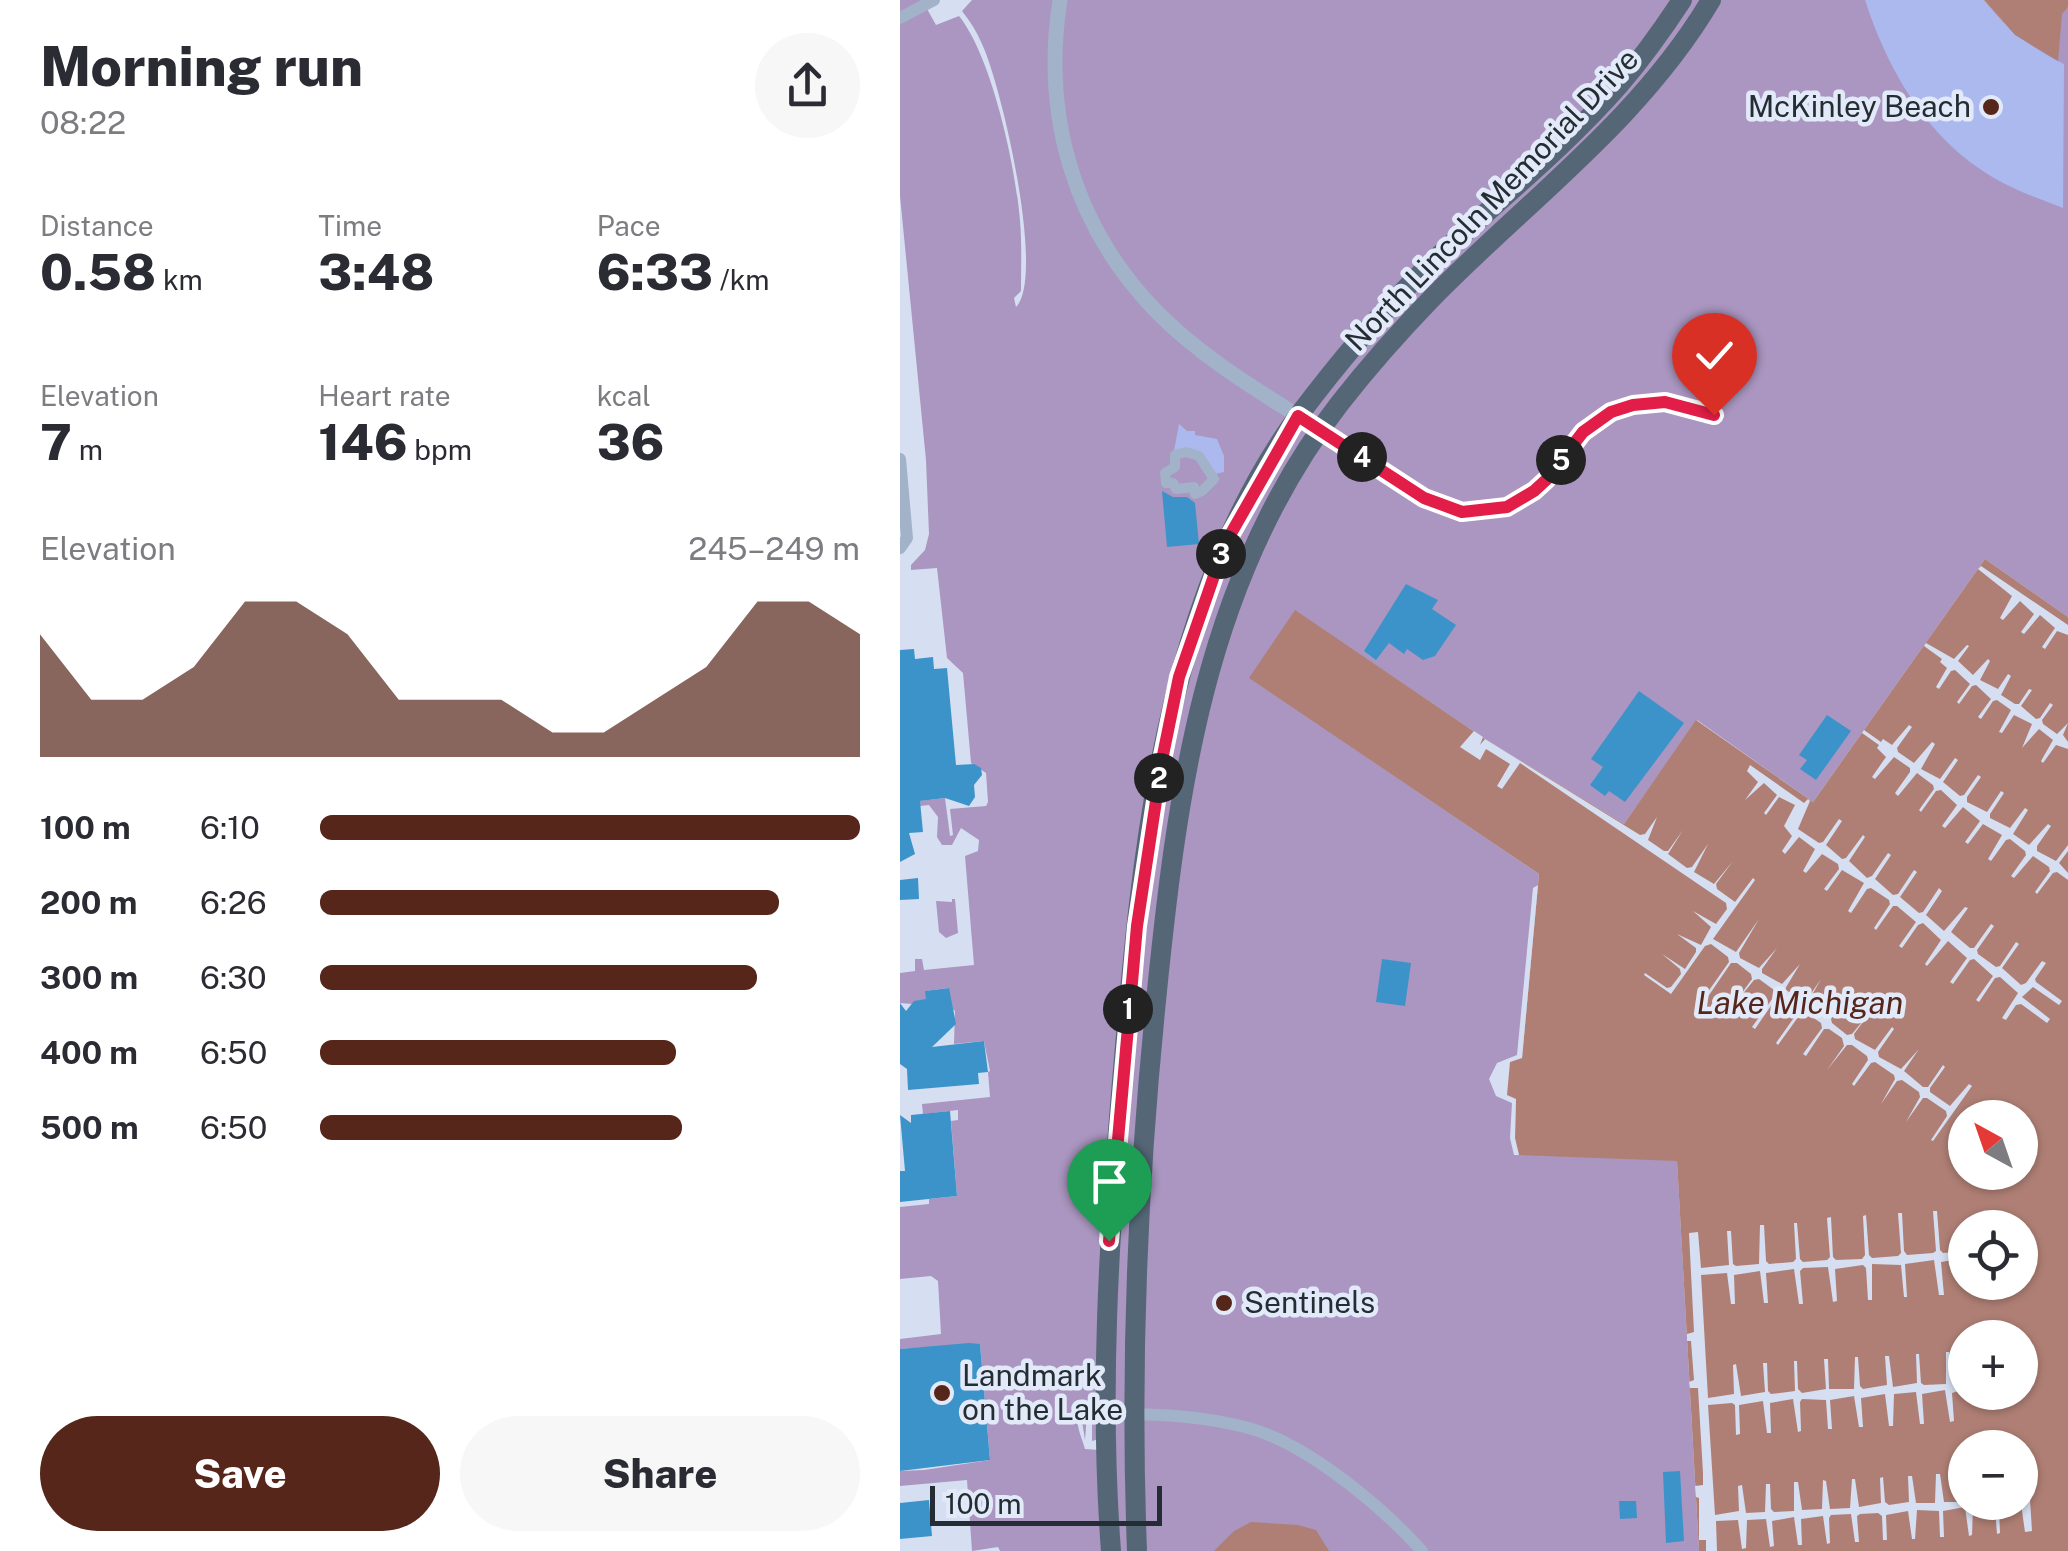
<!DOCTYPE html>
<html lang="en">
<head>
<meta charset="utf-8">
<style>
  :root { --surface:#fff; --page:#f7f7f7; --text:#2b2b33; --muted:#7c7c81; --accent:#56261a }
  body { margin:0; font-family:"Public Sans",sans-serif; background:var(--page); color:var(--text); height:100vh; display:flex; flex-direction:column; font-size:38px; white-space:nowrap }
  * { box-sizing:border-box; margin:0 }
  p { font-size:32px; color:var(--muted) }
  .icon { flex:none; width:55px; height:55px; fill:none; stroke:currentColor; stroke-width:2; stroke-linecap:round; stroke-linejoin:round }
  .map { position:relative; flex:1; overflow:hidden }
  .side { display:flex; flex-direction:column; background:var(--surface); width:900px }
  .side>* { flex:none }
  .needle { width:65px; rotate:320deg }
  .fabs { position:absolute; left:1048px; top:1100px; display:grid; gap:20px }
  .fabs a { display:grid; place-items:center; width:90px; height:90px; border-radius:50%; background:var(--surface); box-shadow:0 2px 8px #0004; font-size:50px }
  .scale { position:absolute; left:30px; bottom:25px; width:232px; box-sizing:border-box; padding-left:10px; border:5px solid #252d34; border-top:0; font-size:28px; line-height:35px; white-space:nowrap; color:#252d34; -webkit-text-stroke:8px #e2eaf9; paint-order:stroke }
  .pin { position:absolute; display:grid; place-items:center; width:85px; height:85px; color:#fff; margin:-102px -42px; border-radius:50% 50% 50% 0; rotate:-45deg; box-shadow:0 0 10px #0007 }
  .pin .icon { rotate:45deg }
  .km { position:absolute; width:50px; height:50px; margin:-25px; border-radius:50%; background:#222; color:#fff; font-size:28px; line-height:50px; text-align:center }
  .round { display:grid; place-items:center; flex:none; width:105px; height:105px; border-radius:52px; background:var(--page) }
  .head { display:flex; align-items:center; justify-content:space-between; height:170px; padding:0 40px }
  h1 { font-size:55px; font-weight:800; line-height:75px }
  .figures { display:grid; grid-template-columns:repeat(3,1fr); gap:15px; height:170px; padding:10px 40px }
  .figures div { display:grid; align-content:center }
  .figures b { font-size:50px; font-weight:800 }
  .figures small { font-size:28px; font-weight:400 }
  .figures p { font-size:28px }
  .chart { height:280px; padding:20px 40px }
  .chart p { display:flex; justify-content:space-between }
  .chart svg { width:100%; height:180px; margin-top:10px; fill:var(--accent); opacity:.7 }
  .cta { display:flex; gap:20px; margin-top:auto; padding:20px 40px }
  .cta a { flex:1; height:115px; border-radius:60px; background:var(--accent); color:#fff; font-size:40px; font-weight:800; line-height:115px; text-align:center }
  .cta a+a { background:var(--page); color:var(--text) }
  ul { padding:0 40px; list-style:none; font-size:32px }
  li { display:grid; grid-template-columns:160px 120px 1fr; align-items:center; height:75px }
  li i { height:25px; border-radius:12px; background:var(--accent) }
  main { display:flex; flex:1; min-height:0 }
  .map>svg:first-child { display:block }
  .green { fill:#aa96c0 }
  .sand { fill:#abb9ef }
  .water { fill:#af7f75; fill-rule:evenodd }
  .pier { fill:#d6dff1 }
  .building { fill:#3c93c9 }
  .lines { fill:none; stroke-linecap:round; stroke-linejoin:round }
  .pedestrian { stroke:#a2b2c9; stroke-width:10 }
  .minor { stroke:#a2b2c9; stroke-width:12 }
  .tertiary { stroke:#a2b2c9; stroke-width:15 }
  .primary { stroke:#556776; stroke-width:20 }
  .route-casing { stroke:#fff; stroke-width:20 }
  .route { stroke:#e11d48; stroke-width:12 }
  .poi-dot { fill:#56261a; stroke:#e2eaf9; stroke-width:4 }
  .labels { text-anchor:middle; stroke-width:9; stroke-linejoin:round; paint-order:stroke }
  .poi-label { font-size:30px; fill:#252d34; stroke:#e2eaf9; text-anchor:start }
  .street-label { font-size:30px; fill:#252d34; stroke:#e2eaf9 }
  .water-label { font-size:32px; font-style:italic; fill:#56261a; stroke:#e2eaf9 }
</style>
</head>
<body>
<main>
<section class="side">
<div class="head"><div><h1>Morning run</h1><p>08:22</p></div><a class="round"><svg class="icon" aria-label="share" viewBox="0 0 24 24"><path d="M12 15V3M7 8l5-5 5 5M5 13v7h14v-7"/></svg></a></div>
<div class="figures">
<div><p>Distance</p><b>0.58<small> km</small></b></div>
<div><p>Time</p><b>3:48</b></div>
<div><p>Pace</p><b>6:33<small> /km</small></b></div>
</div>
<div class="figures">
<div><p>Elevation</p><b>7<small> m</small></b></div>
<div><p>Heart rate</p><b>146<small> bpm</small></b></div>
<div><p>kcal</p><b>36</b></div>
</div>
<div class="chart"><p><span>Elevation</span>245–249 m</p>
<svg viewBox="0 0 160 44" preserveAspectRatio="none"><path d="M0 44V14L10 30L20 30L30 22L40 6L50 6L60 14L70 30L80 30L90 30L100 38L110 38L120 30L130 22L140 6L150 6L160 14V44z"/></svg>
</div>
<ul>
<li><b>100 m</b>6:10<i style="width:100%"></i></li>
<li><b>200 m</b>6:26<i style="width:85%"></i></li>
<li><b>300 m</b>6:30<i style="width:81%"></i></li>
<li><b>400 m</b>6:50<i style="width:66%"></i></li>
<li><b>500 m</b>6:50<i style="width:67%"></i></li>
</ul>
<div class="cta"><a>Save</a><a>Share</a></div>
</section>
<div class="map">
<svg width="1168" height="1551" viewBox="0 0 1168 1551">
  <rect width="100%" height="100%" fill="#d6dff1"/>
  <path class="green" d="M0,0h22l14,25 23,-9c33,41 57,152 61,205 2,23 1,47 1,70l-7,7 2,9c30,-31 -15,-223 -34,-263 -5,-12 -12,-23 -20,-33l10,-11h1012l31,35 53,-28v610l-83,-58 -172,243 -116,-82 -73,104 -139,-85 -190,-128 -45,67 289,196 -17,184 155,102 22,391h-588l-12,-112 -7,2v-26h-5l-2,25 -4,-25 -4,1c0,13 5,22 8,33l14,1 4,101h-103l-2,-4 -26,4 -5,-71 -67,6v-15l24,-1 66,-10 -10,-116 -80,5v-10l41,-5 -3,-53 -7,-5 -31,3v-72l29,-3v-5l28,-3 -6,-75 7,-1v-10l-35,4 -1,-10 68,-7 -2,-25 2,-1 -6,-30 -30,3 1,-33 -5,-4 -2,-19 -22,3v12l-6,-3 -8,4 -12,-1v-30l15,-2v-12h7l2,11 50,-5 -9,-109 13,-5 1,-11 -18,-12 -9,17h-10l-5,-8 1,-20 -9,-12 -9,1 -1,-5 26,-3 5,38 3,-1 -3,-26 36,-3 2,-4 -2,-29 -15,-10 -8,-90 -16,-15 -10,-90 -26,2v-5l14,-15 4,-16 -3,-74 -26,-264z
    M52,899h3l3,34 -12,5 -7,-6 -3,-31 16,1z"/>
  <path class="sand" d="M965,0h119c22,29 47,48 80,64l-1,144c-28,-11 -58,-21 -83,-39 -58,-39 -94,-104 -115,-169z
    M279,424l8,7h8v4l22,4 7,17v16l-9,2 -12,-12 -29,-11z"/>
  <path class="water" d="M1084,0h84v7l-6,7 -4,47 -43,-26z
    M1085,559l83,58v934h-369l-22,-390 -158,-6 -4,-17 1,-38 -16,-8c-11,-22 2,-28 22,-34l17,-184 -290,-196 46,-68 190,129 139,85 72,-104 117,82zM1065,1118h55v54h-55zM1065,1228h55v54h-55zM1065,1338h55v54h-55zM1065,1448h55v54h-55z
    M351,1522l47,3 18,5 13,21h-115l20,-20z"/>
  <path class="pier" d="M1081,566l87,59v10l-11,-4 -12,18 -3,-2 13,-19 -15,-13 -16,19 -3,-2 13,-18 -14,-13 -17,19 -3,-2 12,-22 -34,-27z
    M1026,643l28,16 13,-14 2,1 -11,15 15,14 15,-16 2,2 -10,19 18,9 10,-15 3,2 -10,19 14,9h4l10,-15 3,1 -11,16 15,13 4,-1 10,-15 3,2 -11,15 1,4 14,10 11,-11 -5,12 5,7v7l-12,-4 -13,18 -2,-2 12,-21 -14,-11 -17,19 10,-24 -18,-9 -12,18 -3,-1 12,-22 -14,-10 -4,1 -12,18 -3,-2 13,-18 -15,-14 -4,1 -13,18 -2,-2 13,-18 -15,-14 -4,1 -12,18 -3,-2 11,-19 -7,-6 2,-3 -18,-13z
    M1009,725l3,2 -15,21 1,4 16,11 18,-21 3,2 -14,25 19,10 15,-21 3,2 -15,22 17,14 4,-1 14,-20 3,2 -14,20v5l20,10 14,-21 3,2 -14,21v4l20,10 15,-20 3,2 -15,24 16,11 19,-21 3,2 -14,20v5l19,10 12,-16v6l-9,12 9,10v7l-11,-8 -4,1 -16,21 -2,-2 15,-21 -1,-4 -16,-11 -19,22 -3,-2 15,-21 -1,-4 -15,-12 -4,1 -15,21 -3,-2 14,-24 -19,-11 -15,20 -3,-2 15,-21 -17,-14 -18,21 -3,-2 15,-21 -16,-15 -5,1 -15,21 -2,-2 15,-21 -1,-4 -16,-12 -19,23 -3,-3 15,-21v-4l-16,-11 -19,22 -3,-2 14,-20 -9,-9 2,-3 -17,-12 2,-3 17,12 2,-3 9,6z
    M574,731l9,6 -3,8 5,-6 155,96 5,-1 12,-17 -9,23 16,11h4l15,-21 -15,24 19,14 5,-1 16,-23 -14,28 20,12 19,-23 -17,23 1,5 18,13 18,-24 2,2 -42,59 23,13 23,-33 -20,34 1,5 19,10 18,-20 -15,21v4l20,11 18,-20 -15,25 16,12h5l15,-22 -13,23 1,5 15,11 5,-1 16,-22 -14,24 1,4 15,12 5,-1 19,-23 -17,23 1,5 20,11 17,-23 2,2 -16,23 1,5 22,12 18,-20 -15,22 19,16h5l15,-22 2,2 -15,21v4l20,14 19,-22 3,2 -39,55 -2,-1 16,-24 -1,-5 -19,-13h-4l-17,24 14,-25 -1,-5 -17,-12 -5,1 -16,23 14,-25 -1,-4 -19,-13 -4,1 -17,23 -2,-2 16,-24 -1,-4 -15,-11h-5l-20,25 17,-24 -2,-8 -13,-9h-5l-18,27 -3,-2 19,-26 -1,-5 -16,-11 -4,1 -23,32 -2,-2 22,-31 -1,-6 -15,-10 -5,1 -22,32 -3,-2 23,-32 -1,-5 -15,-11 -5,1 -25,31 23,-32 -1,-5 -14,-11h-6l-24,35 -2,-2 24,-34 -1,-5 -17,-13 -6,2 -34,48 -27,-19 1,-2 22,15 4,-1 10,-13 -1,-5 -18,-15 23,15 11,-17v-4l-19,-14 24,11 10,-18 -18,-16 23,13 11,-15 -1,-6 -206,-140 -18,26 -5,-3 13,-22 -24,-15 -6,11 -20,-13z
    M850,765l54,38 4,-4 2,2 -12,28 21,14 4,-1 16,-23 3,2 -16,24 16,14 4,-1 17,-23 2,2 -16,24 18,17 5,-2 16,-23 3,2 -16,24 18,16 5,-1 16,-24 3,2 -17,25 19,16 4,-1 16,-24 3,3 -16,24 18,16 21,-24 3,1 -17,24 19,16h4l17,-24 3,2 -17,24 1,4 18,13 4,-1 16,-24 3,2 -17,24 19,17 5,-2 16,-22 4,2 -11,16 1,3 26,19 -3,4 -26,-18 -11,10 28,22 -3,4 -26,-19 -5,1 -10,15 -4,-2 16,-25 -18,-16 -5,1 -16,24 -3,-2 17,-24 -19,-17 -4,1 -17,24 -3,-2 17,-24 -19,-17 -21,25 -2,-2 16,-24 -18,-17 -5,2 -16,23 -3,-2 17,-24 -19,-16h-4l-17,24 -2,-2 16,-24 -1,-4 -18,-12 -4,1 -16,24 -3,-2 16,-28 -22,-13 -15,21 -3,-2 15,-20 -1,-5 -16,-10 -16,19 -3,-2 12,-22 -16,-12 -14,17 -3,-3 10,-15 -8,-10 11,-21 -16,-8 -13,18 -2,-2 13,-18 -13,-12 -19,17 13,-18 -11,-11z
    M638,885l-16,173 -12,4 -3,33 9,4 -1,39 4,17h-5l-4,-17 2,-35 -16,-7 -7,-17 8,-16 20,-8 16,-167z
    M1033,1211h4l3,39 3,3 22,-2v7l-24,4 3,33h-5l-5,-35 -29,4 2,33h-3l-3,-32 -29,-1v36h-4l-2,-32 -3,-3 -28,4 2,32 -4,1 -5,-35 -25,1 -3,3 3,33h-4l-5,-35 -28,4 2,30h-4l-4,-32 -26,4 1,29h-4l-4,-31 -26,2 7,123 26,-4 -1,-29 3,-1 5,32 24,-4 -2,-29h4l1,28 3,3 24,-3 -1,-30h3l1,28 4,4 24,-4 -2,-30h4l1,30h25l1,-32h3l2,29 3,3 24,-4 -2,-29h4l4,31 24,-4 -1,-29h3l2,29 3,2 22,-1v-32h3l2,29 14,2v6l-13,4 2,28 -4,1 -5,-32 -23,4 2,30h-4l-4,-32 -22,2 -1,32h-4l-4,-32 -24,4 2,29h-4l-5,-31 -24,4 2,29h-4l-2,-29 -24,-1 -2,3 1,29 -3,1 -5,-33 -23,4 1,30h-4l-4,-32 -24,4 1,29 -4,1 -1,-30 -3,-2 -24,2 7,110 24,-4 -1,-25 4,-1 4,28 19,-1 1,-28h4l1,25 3,3 20,-1v-29h4l4,28 20,-1 1,-29 3,1 4,28 20,-1 2,-29h3l4,28 22,-4 -1,-25 3,-1 2,25 4,3 20,-3 -1,-26h4l4,27h19l1,-29h4l4,28h76l3,-8 -1,-25 6,-1 4,63 -7,1 -4,-28 -22,4 1,25 -3,1 -2,-26 -22,-1 -1,28 -3,1 -4,-29 -22,4 1,26h-4l-1,-26 -22,-1 -2,29h-3l-4,-28 -22,4 1,25h-4l-1,-24 -4,-3 -18,1 -3,2 2,26h-4l-4,-28 -20,1 -2,3 1,25 -3,1 -4,-28 -22,3 1,26h-4l-4,-28 -22,4 2,25 -4,1 -4,-28 -19,1 -1,28 -4,1 -4,-29 -22,1 1,30h-11v-11h-7v-42l-3,-1 -1,-11 8,-1v-12l-5,-85h-8l-1,-6 5,-2 -3,-39h-4v-7l7,-2 -5,-99 9,-1 3,36 28,-3 -2,-34h4l2,33 3,2 23,-2 1,-39h4l2,36 3,3 24,-2 3,-3 -2,-36h3l3,36 3,3 24,-2 3,-3 -3,-39 4,-1 2,40 3,3 26,-1 3,-4 -2,-39 3,-1 3,40 3,3 26,-2 3,-3 -3,-40h4l2,38 3,4 26,-2 3,-2z"/>
  <path class="building" d="M262,491l11,6h14l8,6 4,41 -32,3z
    M506,584l32,16 -6,9 24,16 -21,31 -12,4 -16,-11 -3,5 -15,-11 -13,17 -12,-9z
    M14,649l1,10 18,-2 1,12 13,-1 9,97 18,-1 7,4 1,7 -8,10 1,12 -6,9 -24,-8 -25,3 3,31 -14,1 6,21 -15,8v-212z
    M739,691l45,32 -59,79 -16,-11 -4,5 -15,-11 13,-18 -12,-8z
    M927,715l24,16 -35,49 -16,-11 7,-9 -8,-5z
    M18,878l1,21 -19,1v-20z
    M482,959l29,4 -6,43 -29,-4z
    M49,988l7,36 -24,23 52,-6 4,31 -10,1 1,11 -71,6 -1,-21 -7,-5v-61l6,8 8,-10 12,-2 -1,-8z
    M50,1111l7,85 -57,6v-31h5l-5,-56 11,8v-8z
    M69,1343l11,1 10,116 -90,11v-122z
    M780,1471l4,70 -18,2 -3,-71z
    M29,1500l3,36 -32,3v-36z
    M719,1501h17l1,17 -17,1z"/>
  <g class="lines">
    <path class="pedestrian" d="M286,452l13,4 15,23 -12,12 -7,3 -1,-7 -18,2 -3,-6h-7l-1,-10 10,-6v-12z"/>
    <path class="minor" d="M0,18l34,-18
      M420,430c34,22 87,64 123,78 36,13 80,-1 104,-30 21,-23 33,-52 63,-65 36,-16 68,-9 104,2
      M0,459l7,79 -7,10
      M205,1414c50,0 98,1 147,15 58,17 130,78 170,122"/>
    <path class="tertiary" d="M160,0c-18,114 13,224 94,309 47,49 110,85 166,121"/>
    <path class="primary" d="M211,1551c-12,-157 -2,-314 11,-470 19,-224 40,-479 177,-666 36,-48 76,-96 119,-139 66,-65 141,-122 202,-192 23,-27 43,-55 62,-84
      M237,1551c-7,-181 0,-359 18,-540 21,-214 48,-432 185,-608 29,-37 59,-71 92,-105 96,-98 208,-178 279,-298"/>
  </g>
  <g class="lines">
    <defs>
      <path id="route" d="M209,1241l28,-315 26,-171 16,-78 46,-133 73,-128 126,82 38,14 45,-5 27,-16 12,-11 37,-48 28,-20 22,-7 32,-3 49,13"/>
    </defs>
    <use href="#route" class="route-casing"/>
    <use href="#route" class="route"/>
  </g>
  <g class="poi-dot">
    <circle cx="1091" cy="107" r="10"/>
    <circle cx="324" cy="1303" r="10"/>
    <circle cx="42" cy="1393" r="10"/>
  </g>
  <g class="labels">
    <g class="poi-label">
      <text x="1071" y="117" text-anchor="end">McKinley Beach</text>
      <text x="344" y="1313">Sentinels</text>
      <text x="62" y="1386">Landmark<tspan x="62" dy="34">on the Lake</tspan></text>
    </g>
    <g class="street-label">
      <text transform="translate(592 200) rotate(-46)" y="10">North Lincoln Memorial Drive</text>
    </g>
    <g class="water-label">
      <text x="900" y="1014">Lake Michigan</text>
    </g>
  </g>
</svg>
<div class="fabs">
<a><svg class="needle" viewBox="-14 -14 28 28"><path d="M0-13l5 13h-10z" fill="#e53935"/><path d="M0 13l5-13h-10z" fill="#7c7c81"/></svg></a>
<a><svg class="icon" aria-label="locate" viewBox="0 0 24 24"><circle cx="12" cy="12" r="6"/><path d="M12 2v4M12 18v4M2 12h4M18 12h4"/></svg></a>
<a>+</a>
<a>−</a>
</div>
<div class="scale">100 m</div>
<div class="pin" style="left:209px;top:1241px;background:#1e9e55"><svg class="icon" aria-label="arrive" viewBox="0 0 24 24"><path d="M6 21V4h12l-3 4 3 4H6"/></svg></div>
<div class="pin" style="left:814px;top:415px;background:#d93025"><svg class="icon" aria-label="check" viewBox="0 0 24 24"><path d="M5 12l5 5 9-10"/></svg></div>
<b class="km" style="left:228px;top:1009px">1</b>
<b class="km" style="left:259px;top:778px">2</b>
<b class="km" style="left:321px;top:554px">3</b>
<b class="km" style="left:462px;top:457px">4</b>
<b class="km" style="left:661px;top:460px">5</b>
</div>
</main>
</body>
</html>
